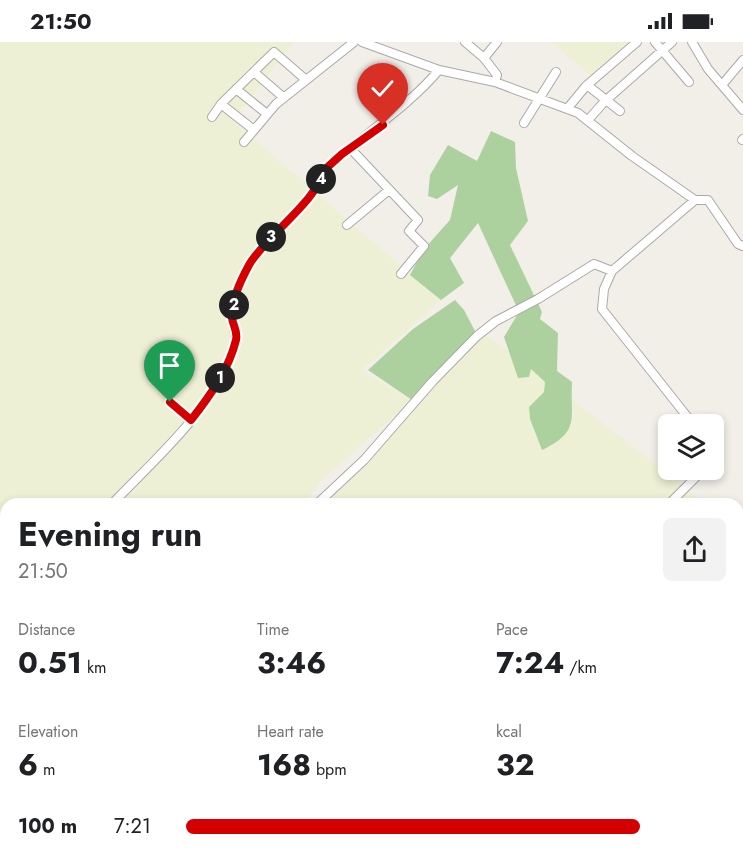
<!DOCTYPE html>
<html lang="en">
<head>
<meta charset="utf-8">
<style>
  :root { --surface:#fff; --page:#f2f2f2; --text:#202124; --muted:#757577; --accent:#d40000 }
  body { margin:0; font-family:Jost,sans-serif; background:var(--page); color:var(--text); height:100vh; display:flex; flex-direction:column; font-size:22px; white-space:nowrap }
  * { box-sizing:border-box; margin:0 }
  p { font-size:20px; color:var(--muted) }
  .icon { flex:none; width:33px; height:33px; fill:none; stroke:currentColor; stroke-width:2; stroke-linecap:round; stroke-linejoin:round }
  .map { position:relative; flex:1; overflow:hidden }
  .side { position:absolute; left:0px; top:456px; width:744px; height:364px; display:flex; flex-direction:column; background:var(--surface); border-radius:18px 18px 0 0; box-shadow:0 3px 9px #0003 }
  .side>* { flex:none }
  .controls { position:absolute; left:658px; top:372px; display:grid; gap:12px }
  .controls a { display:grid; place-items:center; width:66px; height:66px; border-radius:9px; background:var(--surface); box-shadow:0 3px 9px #0003; font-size:30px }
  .pin { position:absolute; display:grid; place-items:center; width:51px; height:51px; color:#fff; margin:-62px -26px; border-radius:50% 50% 50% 0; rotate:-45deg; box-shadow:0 0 6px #0007 }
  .pin .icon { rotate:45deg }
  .km { position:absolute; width:30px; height:30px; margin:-15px; border-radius:50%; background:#222; color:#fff; font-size:16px; line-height:30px; text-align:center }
  .round { display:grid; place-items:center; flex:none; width:63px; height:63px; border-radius:9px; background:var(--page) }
  .headline { display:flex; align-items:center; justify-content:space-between; height:102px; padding:0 18px }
  h1 { font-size:33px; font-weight:700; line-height:45px }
  .metrics { display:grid; grid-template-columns:repeat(3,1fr); gap:9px; height:102px; padding:6px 18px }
  .metrics div { display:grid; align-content:center }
  .metrics b { font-size:30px; font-weight:700 }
  .metrics small { font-size:16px; font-weight:400 }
  .metrics p { font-size:16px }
  ul { padding:0 18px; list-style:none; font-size:20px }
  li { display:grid; grid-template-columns:96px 72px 1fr; align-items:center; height:45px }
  li i { height:15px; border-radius:8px; background:var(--accent) }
  .status { display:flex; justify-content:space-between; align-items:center; height:42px; padding:0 30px; background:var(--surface); direction:ltr }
  .status svg { height:16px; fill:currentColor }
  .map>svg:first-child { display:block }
  .residential { fill:#e0dfdf }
  .farmland { fill:#eef0d5 }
  .forest { fill:#add19e }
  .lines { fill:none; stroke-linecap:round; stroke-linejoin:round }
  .minor-casing { stroke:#a9a9a9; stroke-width:10 }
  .minor { stroke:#fff; stroke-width:8 }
  .route-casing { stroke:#fff; stroke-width:12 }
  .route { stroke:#d40000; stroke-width:8 }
</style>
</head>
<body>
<div class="status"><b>21:50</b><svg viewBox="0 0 49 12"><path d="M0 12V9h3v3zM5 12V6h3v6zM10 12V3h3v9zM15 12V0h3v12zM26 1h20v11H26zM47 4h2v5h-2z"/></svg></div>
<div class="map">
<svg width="743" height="820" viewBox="0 0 743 820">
  <rect width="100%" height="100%" fill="#f2efe9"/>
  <path class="residential" d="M0,508l6,14v95l-6,-6z
    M6,758v56l59,1 3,5h-68v-57z"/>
  <path class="farmland" d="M0,0h294l-61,79 208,179 -79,70 50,31 -90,79 -19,24h-297v60l-6,-14z
    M551,0h78l-39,33z
    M484,292l28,20 6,24 13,-9 14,13 -1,10 -14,27 12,31 32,-35 -3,-17 135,106h-386l114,-123z
    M738,487l5,4v176l-5,7z
    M0,611l6,6v141l-6,5z
    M370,814l6,6h-288l-21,-1 -2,-4z
    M617,814l4,6h-238l-6,-5z"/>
  <path class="forest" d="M491,89l24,11 1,26 12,53 -18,24 32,67 -2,7 18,14 -1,38 15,11c-2,37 9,49 -30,68l-12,-31 -1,-12 15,-15 1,-10 -14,-13 -2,8 -11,1 -14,-41 15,-25 -41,-89 -28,35 14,25 -23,17 -31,-25 14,-26 26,-29 8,-35 -21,14 -9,-3 2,-21 18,-30 29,16z
    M455,258l9,10 12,23 -64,67 -44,-30 45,-41z"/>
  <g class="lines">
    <defs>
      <path id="minor" d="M362,0l77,28 56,12 83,31 54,43 63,44h13l30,44 5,2
        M465,0l19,16 13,17 -2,7
        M655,0l34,40
        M692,0l16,27 35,41
        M484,16l13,-16
        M254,30l29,25
        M587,43l33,26
        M722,43l21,-25
        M236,47l31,25
        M221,62l33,26
        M567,67l19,-23 51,-44
        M212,75l9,-13 53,-52 31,27
        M588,78l16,-18 68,-60
        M524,81l32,-51
        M742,98l1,-1
        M244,100l32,-38 78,-62
        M350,106l68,72 -9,11 15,15 -23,28
        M347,183l42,-35
        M170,360l21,17
        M693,382l-91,-115 2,-20 8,-18 83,-71
        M714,417l5,-5 -1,-6
        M112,462c43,-45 96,-90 119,-149 9,-24 2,-19 1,-39 -1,-15 10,-39 17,-52 15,-24 73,-69 72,-91 38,-36 83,-62 118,-103
        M317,462l47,-44 69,-79 44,-45 19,-15 42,-22 56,-35 18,7
        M669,462l34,-34
        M0,549l6,-6
        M433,814l3,6
        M675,814l5,6
        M38,820l6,-6"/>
    </defs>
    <use href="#minor" class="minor-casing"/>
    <use href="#minor" class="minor"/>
  </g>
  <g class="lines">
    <defs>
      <path id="route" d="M170,360l21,18c19,-24 38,-51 45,-80 2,-9 -3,-14 -4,-22 -2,-15 10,-40 17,-53 14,-26 73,-69 72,-92l21,-19 41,-29"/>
    </defs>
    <use href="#route" class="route-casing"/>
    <use href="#route" class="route"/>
  </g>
</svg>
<div class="controls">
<a><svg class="icon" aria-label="layers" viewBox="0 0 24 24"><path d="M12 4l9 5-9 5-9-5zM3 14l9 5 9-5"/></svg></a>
</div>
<div class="pin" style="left:170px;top:360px;background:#1e9e55"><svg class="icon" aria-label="arrive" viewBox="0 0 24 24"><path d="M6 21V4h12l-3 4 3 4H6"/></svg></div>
<div class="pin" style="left:383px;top:83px;background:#d93025"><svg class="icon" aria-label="check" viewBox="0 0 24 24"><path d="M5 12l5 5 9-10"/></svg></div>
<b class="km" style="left:220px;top:336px">1</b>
<b class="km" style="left:234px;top:263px">2</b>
<b class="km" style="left:271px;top:195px">3</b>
<b class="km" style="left:321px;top:137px">4</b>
<section class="side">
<div class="headline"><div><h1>Evening run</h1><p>21:50</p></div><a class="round"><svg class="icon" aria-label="share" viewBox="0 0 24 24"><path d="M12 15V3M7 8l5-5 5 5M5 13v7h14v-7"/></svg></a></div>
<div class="metrics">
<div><p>Distance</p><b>0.51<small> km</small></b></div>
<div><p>Time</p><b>3:46</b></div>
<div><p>Pace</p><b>7:24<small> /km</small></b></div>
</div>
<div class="metrics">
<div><p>Elevation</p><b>6<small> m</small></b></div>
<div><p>Heart rate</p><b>168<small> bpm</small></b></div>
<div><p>kcal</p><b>32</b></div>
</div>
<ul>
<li><b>100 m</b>7:21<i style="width:84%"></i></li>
</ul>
</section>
</div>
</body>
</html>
